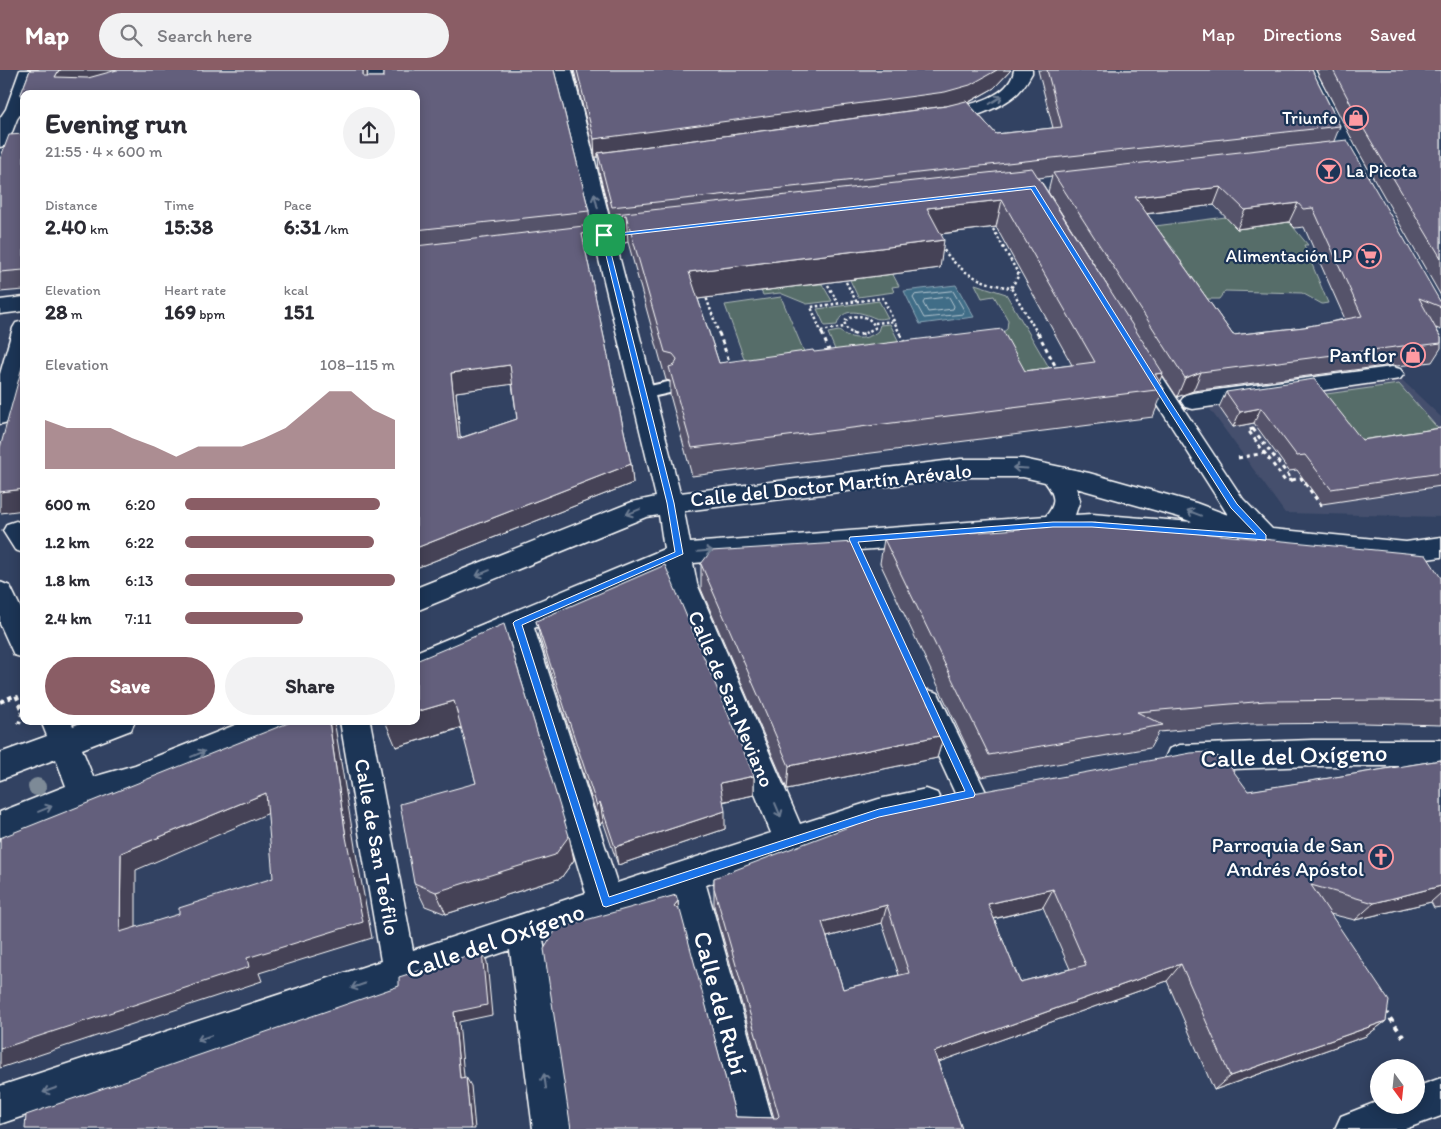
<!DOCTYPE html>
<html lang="en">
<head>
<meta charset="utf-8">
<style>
  :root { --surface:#fff; --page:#f2f2f3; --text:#2b2b33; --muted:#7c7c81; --accent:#8a5d65 }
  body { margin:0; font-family:Itim,sans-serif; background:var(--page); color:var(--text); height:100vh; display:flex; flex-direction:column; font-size:19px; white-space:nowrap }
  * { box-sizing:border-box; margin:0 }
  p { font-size:16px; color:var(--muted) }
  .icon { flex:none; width:28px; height:28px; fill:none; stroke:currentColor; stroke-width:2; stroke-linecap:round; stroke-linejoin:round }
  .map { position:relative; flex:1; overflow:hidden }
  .panel { position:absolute; left:20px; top:20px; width:400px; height:635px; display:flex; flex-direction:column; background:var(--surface); border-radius:10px; box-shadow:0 2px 12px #0003 }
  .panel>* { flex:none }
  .needle { width:32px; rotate:165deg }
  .controls { position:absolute; left:1370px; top:989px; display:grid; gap:10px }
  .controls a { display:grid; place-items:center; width:55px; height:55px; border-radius:50%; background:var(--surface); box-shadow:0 2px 12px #0003; font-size:25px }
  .pin { position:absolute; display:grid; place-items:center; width:42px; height:42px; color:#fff; margin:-21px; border-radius:10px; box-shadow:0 2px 8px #0006 }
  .round { display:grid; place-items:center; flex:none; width:52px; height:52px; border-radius:26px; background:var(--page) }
  .head { display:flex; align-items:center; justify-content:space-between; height:85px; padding:0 25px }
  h1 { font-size:28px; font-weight:800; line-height:38px }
  .figures { display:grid; grid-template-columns:repeat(3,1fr); gap:8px; height:85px; padding:5px 25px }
  .figures div { display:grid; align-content:center }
  .figures b { font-size:21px; font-weight:800 }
  .figures small { font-size:14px; font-weight:400 }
  .figures p { font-size:14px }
  .chart { height:140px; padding:10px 25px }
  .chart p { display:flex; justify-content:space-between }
  .chart svg { width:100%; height:90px; margin-top:5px; fill:var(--accent); opacity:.7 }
  .action { display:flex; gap:10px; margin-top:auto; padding:10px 25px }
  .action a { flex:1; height:58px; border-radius:30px; background:var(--accent); color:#fff; font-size:20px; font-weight:800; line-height:58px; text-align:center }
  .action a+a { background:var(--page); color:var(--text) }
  ul { padding:0 25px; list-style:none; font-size:16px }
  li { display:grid; grid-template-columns:80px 60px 1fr; align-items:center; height:38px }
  li i { height:12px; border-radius:6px; background:var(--accent) }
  header { display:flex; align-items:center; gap:30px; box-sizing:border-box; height:70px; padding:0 25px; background:var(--accent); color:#fff }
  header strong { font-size:24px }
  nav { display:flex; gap:28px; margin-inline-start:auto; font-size:18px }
  .search { width:350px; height:45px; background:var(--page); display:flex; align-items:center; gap:12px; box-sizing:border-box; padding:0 18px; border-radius:28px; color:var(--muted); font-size:19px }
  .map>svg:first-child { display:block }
  .built { fill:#454f6d }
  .green { fill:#566d69; stroke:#aab6b4 }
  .water { fill:#416d87; stroke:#8da7b7 }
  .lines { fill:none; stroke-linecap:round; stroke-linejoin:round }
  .shore { stroke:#b3c5cf; stroke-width:1 }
  .lane-casing { stroke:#fff; stroke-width:4 }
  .street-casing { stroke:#fff; stroke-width:3 }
  .path-far2 { stroke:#fff; stroke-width:2.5; stroke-dasharray:2.5 2.5; stroke-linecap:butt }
  .path-far1 { stroke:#fff; stroke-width:3; stroke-dasharray:4 4; stroke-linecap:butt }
  .path { stroke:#fff; stroke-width:4; stroke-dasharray:4.5 4.5; stroke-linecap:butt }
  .lane { fill:#1d3557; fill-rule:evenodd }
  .street { fill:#1d3557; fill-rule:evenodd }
  .tree { fill:#7d8a97 }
  .wall { fill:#55526a; stroke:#fff; fill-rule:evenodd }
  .shaded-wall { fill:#454256; stroke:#fff }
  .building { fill:#635f7b; stroke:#fff; fill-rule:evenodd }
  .oneway { stroke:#6c7c92 }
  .route { fill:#1a73e8; stroke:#fff; fill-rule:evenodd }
  .labels { text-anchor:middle; stroke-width:4.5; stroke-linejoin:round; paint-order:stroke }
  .far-poi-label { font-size:18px; fill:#fff; stroke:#1d3557; text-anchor:end }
  .poi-label { font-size:21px; fill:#fff; stroke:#1d3557; text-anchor:end }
  .street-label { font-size:21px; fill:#fff; stroke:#1d3557 }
  .near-street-label { font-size:25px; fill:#fff; stroke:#1d3557 }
</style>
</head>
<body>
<header>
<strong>Map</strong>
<div class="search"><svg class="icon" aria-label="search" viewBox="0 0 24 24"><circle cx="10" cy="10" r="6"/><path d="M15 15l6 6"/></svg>Search here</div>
<nav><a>Map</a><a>Directions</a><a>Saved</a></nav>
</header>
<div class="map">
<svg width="1441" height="1059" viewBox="0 0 1441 1059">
  <rect width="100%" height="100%" fill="#324262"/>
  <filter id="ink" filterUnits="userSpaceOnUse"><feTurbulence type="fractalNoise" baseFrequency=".02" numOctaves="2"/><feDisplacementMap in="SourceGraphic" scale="10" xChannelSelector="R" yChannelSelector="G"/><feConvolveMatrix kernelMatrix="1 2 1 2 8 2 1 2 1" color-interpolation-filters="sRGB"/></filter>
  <g filter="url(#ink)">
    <path class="built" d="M1401,309l40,38v100l-156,-4 -78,-108z"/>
    <path class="green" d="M1226,147l11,12 52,-7 19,23h-4l24,58 -6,1 -20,-11 -77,-2 -6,8h-14l-55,-45 26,-2 -21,-26z
      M883,186l16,30 -7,1 2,5 -36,5 -8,-17 7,-1z
      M799,197l10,18 13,-1 10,17 -25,3 -27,-11 -17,2 -2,-4 9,-1z
      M975,214l31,10 44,75 -41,14 -7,-50 5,-4 1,-9 -14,-24 -12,2z
      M781,227l29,69 -60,9 -25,-70z
      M879,231l9,17c-4,0 -9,2 -13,0 -12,-5 -33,-13 -38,7l-12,1 -8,-17z
      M890,254l9,18 -63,10 -8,-19 11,-2c13,9 27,10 39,0l2,-6z
      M1399,314l42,48 -85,19 -44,-55z"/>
    <path class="water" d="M956,215l18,32 -54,7 -16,-33z"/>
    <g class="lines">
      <path class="shore" d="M953,221l11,19 -1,4 -39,4 -11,-20 2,-3z
        M949,227l5,9 -1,3 -25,3 -5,-9 2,-3z"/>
      <defs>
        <path id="lane" d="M668,312l6,2 2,4 -2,4 -32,7 -6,-2 -3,-4 3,-4z"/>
        <path id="street" d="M20,0h18l-9,24h-5v15l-7,10 -10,26 -7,2v-29l6,-9z
          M368,0h18l1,24h-18z
          M554,0h18l40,159 42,-5 7,2 3,4 -3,4 -46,6 65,253 281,-34h62l66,14 107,30 32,12 -97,-152 3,-5 8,-2 8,2 93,141 29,30 134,13 35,-5v20l-35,5 -150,-15 -164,-13 -39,1 -360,28 4,21 103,240 79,-25 47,-10 11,4 5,10 -5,10 -58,14 -173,58 69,244h-38l-62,-234 -132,44 28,190h-38l-23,-179 -510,174v-38l381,-125 -41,-240h30l43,229 173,-57 -77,-255 -93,39v-25l248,-103 -5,-34 -13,2 -230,94v-23l216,-86 24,-5 -61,-254 -39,4 -7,-2 -3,-4 3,-4 44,-6zM961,407h62l22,5c10,13 12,21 1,34l-356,27 -6,-32zM1076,418l103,29 13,5 -100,-8 -17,1 5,-15zM667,501l2,13 102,249 -154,50 -83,-255z
          M1014,0h18v3c-4,7 -8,14 -14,20 -17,16 -64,34 -87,28l-3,-4 3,-4c24,-6 79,-11 83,-43z
          M1297,0h18l55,103 -3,4 -7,2 -7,-2 -3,-4z
          M24,227v14l-24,3v-14z
          M24,251v50l-12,45 -4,6 -8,2v-50l13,-46 3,-5z
          M1392,297l8,2 4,5 -4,5 -207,30 -8,-2 -4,-6 4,-6 8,-2z
          M16,451l8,3v29l-9,-3 -12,-19 4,-7z
          M0,512l10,4 14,29v43l-10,-3 -14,-31z
          M928,620l10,3 44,91 5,10 -5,10 -11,4 -11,-4 -47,-102 5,-9z
          M41,651h30l2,5 12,-5h50l-4,9 -49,19 11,28 42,-12 110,-44h49l-4,9 -141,58 -61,18 -88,35v-29l66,-26 -10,-27 -56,21v-27l47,-17z
          M1312,670h129v26h-129l-132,5 -11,-4 -4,-9 4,-9 11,-4z
          M1441,1008v38l-36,13h-70l6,-13 38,-15v4h37v-18z"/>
      </defs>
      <use href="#lane" class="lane-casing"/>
      <use href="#street" class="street-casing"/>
      <path class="path-far2" d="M993,159l26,46 -8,13
        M941,176c18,27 39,37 70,42l27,46
        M846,212l10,19
        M828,215l10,18
        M705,224l14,40
        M875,253l19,-2
        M821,261l23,-4
        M822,264l-11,-27 72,-9 17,36
        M856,264l-8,-3 -4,-9c9,-9 27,-8 31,6l-12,6"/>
      <path class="path-far1" d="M719,263l11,31
        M822,263l8,20
        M852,263l5,2 11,-2
        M900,263l5,11
        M1038,263l20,38
        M1253,359l39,51 -7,1 -37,-51z
        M1238,388l27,-5
        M1292,410l9,-2 21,29"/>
      <path class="path" d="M0,632l16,-7 7,16 -4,13
        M1385,941l19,27"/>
      <use href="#lane" class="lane"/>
      <use href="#street" class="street"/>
    </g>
    <circle class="tree" cx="37" cy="717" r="9"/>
    <path class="wall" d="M30,0h337v7h17v-7h170l35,141 1,14h2l1,7 2,18 -9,3 45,211 2,19 -217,85v-474h-392v6l-3,-6zM512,314l5,35 -57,19 -4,-46z
      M574,0h437l-17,18 -26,15 28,31 57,-6 -15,-58h274l28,56 -6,15 107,162v27l-5,-2 5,10v10l-9,14 -35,4 -5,-1 -199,26 -16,6 -15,-23 -3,7 5,8 -11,28 -461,59 -22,-81v-14l-4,-1 -38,-138 -10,3 -2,-19h-3l-14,-54 -1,-15h-3zM1052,106l-4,16 60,95 -69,-109zM1214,135l23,24 52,-7 6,6 9,-1 41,92 -41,8 -71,8 -86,-121zM996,157l76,138 -47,6 -306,-8 -21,-64 242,-31 1,-34z
      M1316,0h125v226l-84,-147z
      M24,64v156l-24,2v-133z
      M1226,322l136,48 79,-12v58l-119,18 -25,-34 -8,1 -35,-48 -21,4 -14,-20z
      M884,469l557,39v147l-77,-2 -114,1 -91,8 -9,16 -169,29 -101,-214z
      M701,494l243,171 -7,23 -150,31 -86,-200z
      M536,551l218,155v19l-31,7 2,27 -107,36 -15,-44 -3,4 -59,-183z
      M416,591l153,175 5,24 -13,18 -115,36 -21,-8 -11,-23 62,-100 -14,-55 -66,19z
      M1441,690v147l-7,1 -3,-6 -76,18 -25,-6 56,107 -20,15 -152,54 -47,-109 -229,81 24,67h-391l107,-228 1,8 57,208 38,1 -60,-212v-28zM1043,837l27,62 -50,13 -26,-63zM882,853l17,52 -56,14 -16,-52z"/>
    <path class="shaded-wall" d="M59,0h77l-71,24 -10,-17z
      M363,0h4l1,24 -5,-17z
      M997,0h14l-17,18 -27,15 -369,50v4h-3l-1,-18z
      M1221,117l-7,18 -85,11 6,-19z
      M1002,130l-6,27 -74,9 5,-28z
      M1298,133l-9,19 -52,7 8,-19z
      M626,145l2,27 -10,3 -2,-28z
      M593,162l2,18 -11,3 -2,-19z
      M944,170l-4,28 -250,32 -1,-28z
      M510,295l4,19 -58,8 6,66 -4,-19 -7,-66z
      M1201,302l-8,19 -16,6 8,-19z
      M1163,303l-7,17 -1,-16z
      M1261,338l-7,15 -21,4 7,-15z
      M631,394l2,19 -217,85v-20z
      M24,419v21l-23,3 -1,-1v-20z
      M454,631l9,26 -67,20 -11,-26h31v-9z
      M329,651h4l2,5 21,127 16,85 -113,35 3,8 -262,87v-19l346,-212z
      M944,665l-7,23 -150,31 2,-23z
      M754,706v19l-34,7v-19z
      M266,723l10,17 -140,60v77l-16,-15 1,-79z
      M600,732l3,19 -3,4 -3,-19z
      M725,741v18l-107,36 -3,-18z
      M569,766l5,24 -13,18 -115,36 -10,-22z
      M1441,816v7l-10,9 -76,18 19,-17z
      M1053,819l-10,18 -63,15 8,-18z
      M678,831l1,17 -5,-12z
      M887,835l-5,18 -63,16 3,-17z
      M482,881l5,11 5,53 -33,7 6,65 -5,-9 -6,-66z
      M1181,894l-14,17 -240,85 7,-14z
      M1386,951l-20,15 -152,54 16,-14z
      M466,1007l5,9 4,43h-4z"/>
    <path class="building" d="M30,0h31h-2l-4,7 33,1 29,-8h246v7h21v-7h170l35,141 -173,19v-136h-392v5l-3,-5z
      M577,0h420l-27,15 -25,7 -351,47z
      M1047,0h265l28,56 -728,81 -14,-54 348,-47 20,-5 30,33 66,-7z
      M1333,0h108v188l-76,-127z
      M24,64v136l-24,2v-113l9,-24z
      M1347,70l94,163v4l-22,-9 22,40v5l-32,4 -6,-1 -202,26 -16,6 -132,-205zM1221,117l24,23 53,-7 5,6 10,-1 49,108 -58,11 -71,8 -98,-138z
      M1032,98l131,205 -8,1 9,15 -472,59 -23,-81 6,-2 2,-6 -4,-5 -8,-2 -39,-137 -10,2 -1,-3zM1002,130l93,162 -70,9 -23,-42 -188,23 -1,-2 -94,13 -30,-91 255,-32 -17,-32z
      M592,155l1,7 -11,2 49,230 -215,84v-302zM510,295l7,54 -59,20 -7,-66z
      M24,290v129l-24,3v-44z
      M1314,309l48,61 79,-12v45l-110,16 -26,-34 -8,1 -36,-48 -21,4 -14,-20z
      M1099,453l327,32 15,23v123l-59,-1 -116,1 -129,11 26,13 -174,30 -105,-216z
      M854,472l90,193 -155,31 -88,-202 10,-13z
      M665,495l89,211 -34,7 5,28 -110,36 -15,-45 -3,4 -61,-185z
      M504,554l65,212 -14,19 -119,37 -22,-9 -14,-79 76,-21 -22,-82 -38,11v-51z
      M293,651h36l17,116 17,85 -116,36 2,9 -249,82v-211zM266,723l7,85 -94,30v6l-59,18 1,-79z
      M1209,682l17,9 22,30 193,-31v126l-67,17 -63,-18 78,116 -3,20 -156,55 -49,-112 -247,88 28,77h-391l-27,-180 13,-21 119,-33 2,6 -4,5 6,4 56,207 41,1 2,-2 -65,-228v-10l189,-72 288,-53zM1053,819l33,76 -66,17 -32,-78zM887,835l22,68 -66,16 -21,-67z
      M482,881l5,54 -33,7 6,66 6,-1 5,52h-446l1,-14 373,-129v-9z"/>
    <defs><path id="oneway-shaft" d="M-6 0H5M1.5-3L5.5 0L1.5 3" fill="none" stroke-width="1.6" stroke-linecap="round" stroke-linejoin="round" transform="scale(1.25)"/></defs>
    <g class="oneway">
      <use href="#oneway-shaft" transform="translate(996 30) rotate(-32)"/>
      <use href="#oneway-shaft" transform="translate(596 131) rotate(-104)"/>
      <use href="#oneway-shaft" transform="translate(1020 398) rotate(-177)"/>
      <use href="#oneway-shaft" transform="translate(633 442) rotate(158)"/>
      <use href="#oneway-shaft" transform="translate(1194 443) rotate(-159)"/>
      <use href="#oneway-shaft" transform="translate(705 481) rotate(-5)"/>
      <use href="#oneway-shaft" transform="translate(483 503) rotate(158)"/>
      <use href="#oneway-shaft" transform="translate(198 684) rotate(-22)"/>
      <use href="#oneway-shaft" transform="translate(45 739) rotate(-22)"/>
      <use href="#oneway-shaft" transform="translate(778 740) rotate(67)"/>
      <use href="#oneway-shaft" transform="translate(358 916) rotate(161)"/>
      <use href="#oneway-shaft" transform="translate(204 968) rotate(161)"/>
      <use href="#oneway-shaft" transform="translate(545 1011) rotate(-98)"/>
      <use href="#oneway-shaft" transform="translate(50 1020) rotate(161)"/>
    </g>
  </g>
  <path class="route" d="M1035,116l136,217 66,101 29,31v5l-174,-13h-39l-195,15 117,252 -1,3 -95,20 -273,90 -3,-1 -90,-283 2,-2 160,-69 -8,-49 -66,-268zM1031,119l135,217 65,102 25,26 -164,-12h-39l-203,15 -1,2 116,252 -86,18 -270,88 -87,-272 161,-71 -9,-51 -67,-266z"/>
  <defs>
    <symbol id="shop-ring" viewBox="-11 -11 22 22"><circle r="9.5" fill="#1d3557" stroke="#ff9aa2" stroke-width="1.5"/><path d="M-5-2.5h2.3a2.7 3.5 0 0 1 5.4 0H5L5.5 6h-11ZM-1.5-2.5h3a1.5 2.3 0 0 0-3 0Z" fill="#ff9aa2"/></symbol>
    <symbol id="bar-ring" viewBox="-11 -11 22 22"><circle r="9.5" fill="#1d3557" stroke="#ff9aa2" stroke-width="1.5"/><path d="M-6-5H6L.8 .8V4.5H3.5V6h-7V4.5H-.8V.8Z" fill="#ff9aa2"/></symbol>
    <symbol id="supermarket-ring" viewBox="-11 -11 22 22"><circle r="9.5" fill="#1d3557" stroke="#ff9aa2" stroke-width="1.5"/><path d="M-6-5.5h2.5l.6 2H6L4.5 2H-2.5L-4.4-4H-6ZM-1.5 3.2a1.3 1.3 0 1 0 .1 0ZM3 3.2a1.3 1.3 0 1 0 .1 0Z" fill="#ff9aa2"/></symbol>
    <symbol id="church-ring" viewBox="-11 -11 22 22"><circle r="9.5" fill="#1d3557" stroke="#ff9aa2" stroke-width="1.5"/><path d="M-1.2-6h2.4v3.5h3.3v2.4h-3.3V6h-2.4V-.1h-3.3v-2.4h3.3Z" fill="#ff9aa2"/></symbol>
  </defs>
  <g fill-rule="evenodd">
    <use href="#shop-ring" x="1342" y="34" width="28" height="28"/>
    <use href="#bar-ring" x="1315" y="87" width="28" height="28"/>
    <use href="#supermarket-ring" x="1355" y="172" width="28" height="28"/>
    <use href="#shop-ring" x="1399" y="271" width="28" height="28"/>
    <use href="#church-ring" x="1367" y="773" width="28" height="28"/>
  </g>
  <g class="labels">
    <g class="far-poi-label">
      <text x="1338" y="54">Triunfo</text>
      <text x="1346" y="107" text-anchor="start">La Picota</text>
      <text x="1352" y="192">Alimentación LP</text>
    </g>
    <g class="poi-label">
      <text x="1396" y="292">Panflor</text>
      <text x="1364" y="782">Parroquia de San<tspan x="1364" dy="24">Andrés Apóstol</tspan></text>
    </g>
    <g class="street-label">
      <text transform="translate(831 415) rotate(-6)" y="7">Calle del Doctor Martín Arévalo</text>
      <text transform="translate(731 629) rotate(67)" y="7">Calle de San Neviano</text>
      <text transform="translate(377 777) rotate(80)" y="7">Calle de San Teófilo</text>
    </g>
    <g class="near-street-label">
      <text transform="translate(1294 685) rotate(-2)" y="9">Calle del Oxígeno</text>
      <text transform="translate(495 870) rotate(-19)" y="9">Calle del Oxígeno</text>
      <text transform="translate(721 933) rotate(75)" y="9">Calle del Rubí</text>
    </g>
  </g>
</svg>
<div class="controls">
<a><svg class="needle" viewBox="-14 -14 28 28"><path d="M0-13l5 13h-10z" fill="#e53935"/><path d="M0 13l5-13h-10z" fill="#7c7c81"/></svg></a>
</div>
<div class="pin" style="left:604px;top:165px;background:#1e9e55"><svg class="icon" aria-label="arrive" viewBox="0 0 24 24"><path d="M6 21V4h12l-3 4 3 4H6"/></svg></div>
<section class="panel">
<div class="head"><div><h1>Evening run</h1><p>21:55 · 4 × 600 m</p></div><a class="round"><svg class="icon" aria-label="share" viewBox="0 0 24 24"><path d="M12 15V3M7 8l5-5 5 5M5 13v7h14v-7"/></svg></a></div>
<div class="figures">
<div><p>Distance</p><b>2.40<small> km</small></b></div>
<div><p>Time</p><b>15:38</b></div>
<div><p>Pace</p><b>6:31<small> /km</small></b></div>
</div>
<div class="figures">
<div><p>Elevation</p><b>28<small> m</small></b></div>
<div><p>Heart rate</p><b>169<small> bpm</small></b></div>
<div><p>kcal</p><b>151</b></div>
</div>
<div class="chart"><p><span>Elevation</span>108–115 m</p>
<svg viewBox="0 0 160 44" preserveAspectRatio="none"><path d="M0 44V20L10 24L20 24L30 24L40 29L50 33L60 38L70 33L80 33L90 33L100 29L110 24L120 15L130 6L140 6L150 15L160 20V44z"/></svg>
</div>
<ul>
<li><b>600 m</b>6:20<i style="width:93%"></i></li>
<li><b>1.2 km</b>6:22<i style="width:90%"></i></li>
<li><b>1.8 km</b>6:13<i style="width:100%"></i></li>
<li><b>2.4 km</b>7:11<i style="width:56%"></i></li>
</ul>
<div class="action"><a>Save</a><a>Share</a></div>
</section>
</div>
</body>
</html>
